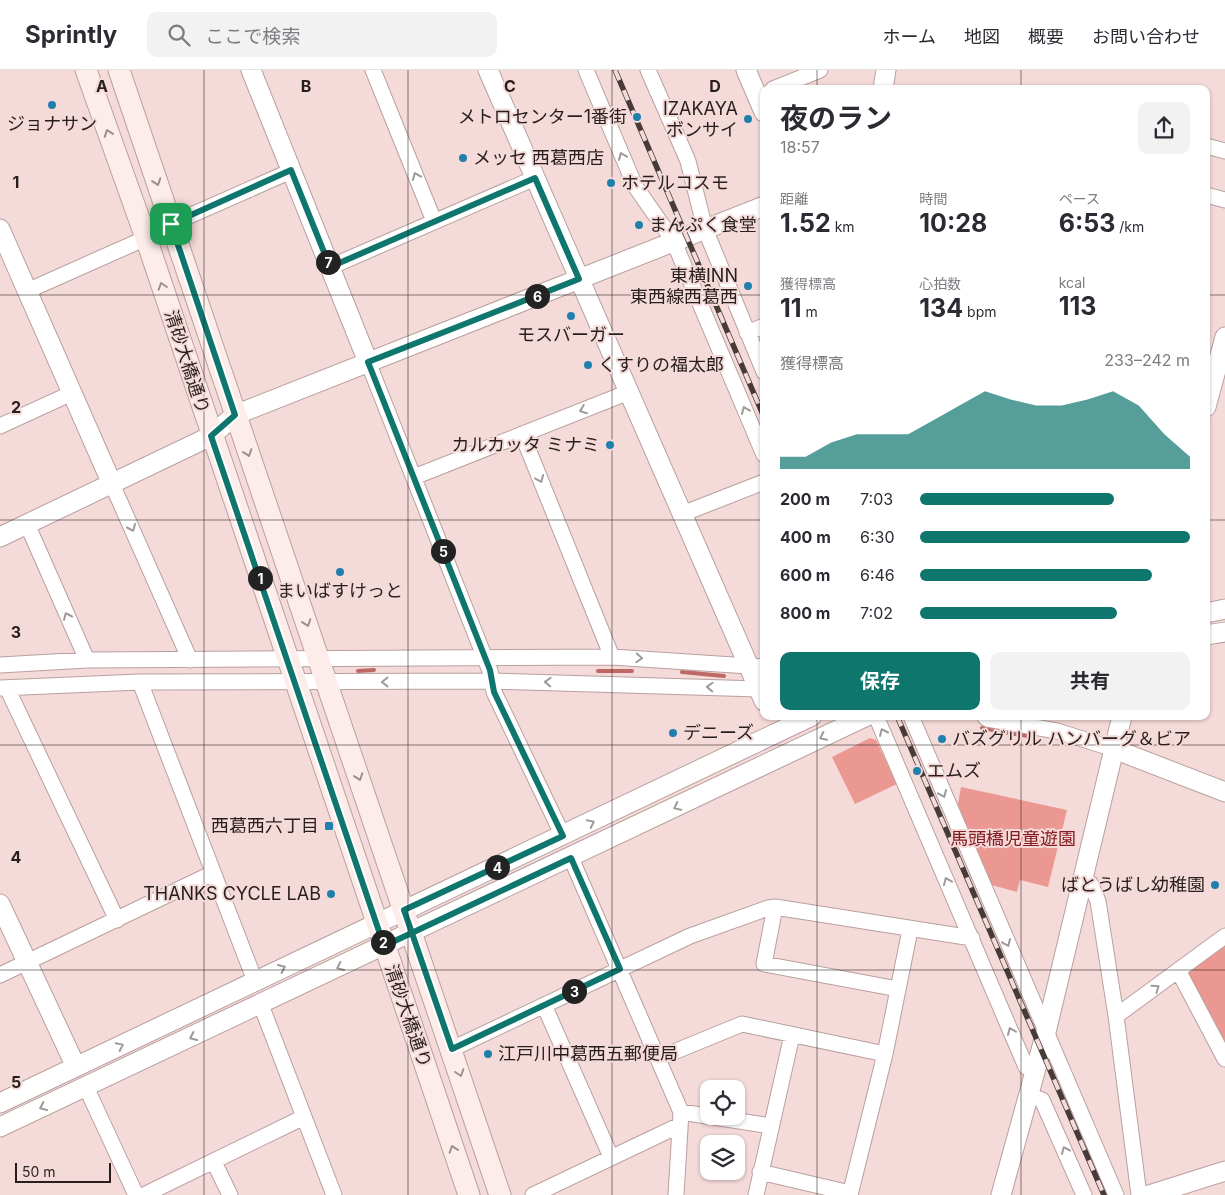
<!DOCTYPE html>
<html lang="ja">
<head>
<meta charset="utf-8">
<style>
  :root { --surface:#fff; --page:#f2f2f3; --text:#2b2b33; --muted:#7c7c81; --line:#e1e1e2; --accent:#0f766e }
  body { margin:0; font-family:Inter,"Noto Sans JP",sans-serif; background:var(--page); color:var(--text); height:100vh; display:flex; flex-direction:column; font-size:19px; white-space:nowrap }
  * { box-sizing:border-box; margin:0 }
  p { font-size:16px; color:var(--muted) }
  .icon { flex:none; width:28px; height:28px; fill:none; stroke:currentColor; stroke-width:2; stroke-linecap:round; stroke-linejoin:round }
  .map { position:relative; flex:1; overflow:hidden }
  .panel { position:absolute; left:760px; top:15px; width:450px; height:635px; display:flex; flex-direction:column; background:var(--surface); border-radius:10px; box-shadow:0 1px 4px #0004 }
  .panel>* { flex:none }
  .buttons { position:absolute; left:700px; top:1010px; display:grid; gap:10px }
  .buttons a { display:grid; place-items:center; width:45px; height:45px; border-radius:10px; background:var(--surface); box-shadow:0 1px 4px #0004; font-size:25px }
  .scale { position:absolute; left:15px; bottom:12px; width:96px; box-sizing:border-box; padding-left:5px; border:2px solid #271e1d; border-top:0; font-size:14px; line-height:18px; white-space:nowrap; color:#271e1d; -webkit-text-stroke:4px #f4dad8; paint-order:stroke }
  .pin { position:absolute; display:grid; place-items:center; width:42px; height:42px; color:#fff; margin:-21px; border-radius:10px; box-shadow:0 2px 8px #0006 }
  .km { position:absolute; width:25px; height:25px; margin:-12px; border-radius:50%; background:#222; color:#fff; font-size:14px; line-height:25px; text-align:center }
  .round { display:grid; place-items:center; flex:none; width:52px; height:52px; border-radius:10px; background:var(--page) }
  .headline { display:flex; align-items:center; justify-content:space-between; height:85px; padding:0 20px }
  h1 { font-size:28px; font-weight:700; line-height:38px }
  .metrics { display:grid; grid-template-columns:repeat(3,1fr); gap:8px; height:85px; padding:5px 20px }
  .metrics div { display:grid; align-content:center }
  .metrics b { font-size:25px; font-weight:700 }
  .metrics small { font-size:14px; font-weight:400 }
  .metrics p { font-size:14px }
  .chart { height:140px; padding:10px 20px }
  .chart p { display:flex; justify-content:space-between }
  .chart svg { width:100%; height:90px; margin-top:5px; fill:var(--accent); opacity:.7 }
  .button { display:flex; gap:10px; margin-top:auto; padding:10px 20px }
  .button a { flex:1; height:58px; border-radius:10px; background:var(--accent); color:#fff; font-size:20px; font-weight:700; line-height:58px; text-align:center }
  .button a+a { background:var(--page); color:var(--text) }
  ul { padding:0 20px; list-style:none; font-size:16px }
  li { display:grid; grid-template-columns:80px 60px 1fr; align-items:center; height:38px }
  li i { height:12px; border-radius:6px; background:var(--accent) }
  header { display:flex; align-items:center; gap:30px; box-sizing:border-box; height:70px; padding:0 25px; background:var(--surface); border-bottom:1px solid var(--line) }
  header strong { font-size:24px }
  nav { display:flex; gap:28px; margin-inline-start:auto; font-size:18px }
  .search { width:350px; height:45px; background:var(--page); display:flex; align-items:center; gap:12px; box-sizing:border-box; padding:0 18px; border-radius:10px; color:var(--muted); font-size:19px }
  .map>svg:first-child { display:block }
  .green { fill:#ec9892 }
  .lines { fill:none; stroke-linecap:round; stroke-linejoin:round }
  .stream { stroke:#be6965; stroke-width:4 }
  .minor-casing { stroke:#b9a09e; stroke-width:17 }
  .tertiary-casing { stroke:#b9a09e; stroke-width:21 }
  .secondary-casing { stroke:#b9a09e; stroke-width:23 }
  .minor { stroke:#fff; stroke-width:15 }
  .tertiary { stroke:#fff; stroke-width:19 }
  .secondary { stroke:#fcecea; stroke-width:21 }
  .rail-casing { stroke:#473b3a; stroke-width:5.5 }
  .rail { stroke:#f4dad8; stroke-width:4; stroke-dasharray:11; stroke-linecap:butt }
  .oneway { stroke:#9c8f8e }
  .oneway2 { stroke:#9e9a99 }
  .route-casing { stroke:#fff; stroke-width:10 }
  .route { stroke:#0f766e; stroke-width:6 }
  .grid { fill:none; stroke:#271e1d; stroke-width:1; stroke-opacity:0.55 }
  .poi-dot { fill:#2080ac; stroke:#f4dad8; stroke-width:2 }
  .labels { text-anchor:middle; stroke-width:4; stroke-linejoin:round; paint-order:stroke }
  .poi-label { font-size:18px; fill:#271e1d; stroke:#f4dad8; text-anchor:start }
  .street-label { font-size:18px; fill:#271e1d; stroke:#f4dad8 }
  .park-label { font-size:18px; fill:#841b20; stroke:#f4dad8 }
  .grid-label { font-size:16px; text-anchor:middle; font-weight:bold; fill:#271e1d; stroke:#f4dad8; stroke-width:4; stroke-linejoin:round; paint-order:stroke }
</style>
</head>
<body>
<header>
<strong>Sprintly</strong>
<div class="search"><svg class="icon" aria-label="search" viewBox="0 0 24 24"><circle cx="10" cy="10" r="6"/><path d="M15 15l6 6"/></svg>ここで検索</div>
<nav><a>ホーム</a><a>地図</a><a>概要</a><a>お問い合わせ</a></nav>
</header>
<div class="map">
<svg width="1225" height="1125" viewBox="0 0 1225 1125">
  <rect width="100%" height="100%" fill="#f4dad8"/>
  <path class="green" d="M870,668l6,2 21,44 -42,20 -23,-47z
    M961,717l106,23 -19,77 -28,-7 -3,12 -29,-8 -31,-74z
    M1225,872v107l-38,-74 1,-5z"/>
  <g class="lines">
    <path class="stream" d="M358,601l16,-1
      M598,601h34
      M682,602l42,4
      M982,658l51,9"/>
    <defs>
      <path id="minor" d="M373,0l61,151
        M586,0l49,116 39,56 90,213
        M648,0l40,91 17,68 59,143
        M773,19l47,-19
        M1206,76l19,5
        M1206,125l19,5
        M171,154l120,-53
        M330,197l205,-89
        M27,221l119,-53
        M747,263l17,-7
        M368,292l122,309 4,21 69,144
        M0,356l72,-33
        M522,364l90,223
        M414,407l215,-85
        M112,414l78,176
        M682,444l82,-32
        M27,454l60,136
        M0,595l87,-5 525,-3 152,10
        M140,612l115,299
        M0,618l140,-6 352,-1 267,8
        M7,618l110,232
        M876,646l150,351 9,4
        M911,646l205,479
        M984,646l3,3 70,12 57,18
        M571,788l110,254 -5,83
        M1082,811l8,2 8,18 18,115 23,179
        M775,837l-11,57 134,25
        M1179,902l46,87
        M0,905l213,-102
        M261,935l73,190
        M544,935l67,152
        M1116,946l109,-80
        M452,979l238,-113 78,-28 7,-1 197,31
        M659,988l83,-34 143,30
        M86,1017l50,108
        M1028,1025l14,5 42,95
        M681,1042l90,14
        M214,1092l16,33
        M760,1102l90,21
        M144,1125l160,-78
        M533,1125l147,-70
        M756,1125l36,-160
        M850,1125l35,-141 25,-124"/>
      <path id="tertiary" d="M251,0l117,292
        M488,0l276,631
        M746,0l18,42
        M883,19l3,-19
        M0,159l112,255
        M1206,337l19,-70
        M0,467l211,-101 24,-21 529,-209
        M1206,543l19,-4
        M1206,565l19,-3
        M1114,679l111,43
        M0,834l76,163
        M0,1033l812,-387
        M0,1057l867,-411
        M1001,1125l45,-163 76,-316
        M1149,1125l76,-24"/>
      <path id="secondary" d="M86,0l60,168 323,957
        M119,0l381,1125"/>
    </defs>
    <use href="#minor" class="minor-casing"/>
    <use href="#tertiary" class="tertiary-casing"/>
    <use href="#secondary" class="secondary-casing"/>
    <use href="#minor" class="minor"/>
    <use href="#tertiary" class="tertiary"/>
    <use href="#secondary" class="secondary"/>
    <defs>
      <path id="rail" d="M615,0l149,347
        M897,646l207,479"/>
    </defs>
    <use href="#rail" class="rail-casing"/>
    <use href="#rail" class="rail"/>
  </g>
  <defs><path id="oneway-chevron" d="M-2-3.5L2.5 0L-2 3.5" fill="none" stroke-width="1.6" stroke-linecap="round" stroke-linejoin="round" transform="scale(1.25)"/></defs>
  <g class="oneway">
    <use href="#oneway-chevron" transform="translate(108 63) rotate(-110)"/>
    <use href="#oneway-chevron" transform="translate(157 112) rotate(71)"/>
    <use href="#oneway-chevron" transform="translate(162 216) rotate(-108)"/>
    <use href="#oneway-chevron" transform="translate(248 383) rotate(71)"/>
    <use href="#oneway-chevron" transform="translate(307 553) rotate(71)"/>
    <use href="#oneway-chevron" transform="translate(359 707) rotate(71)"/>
    <use href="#oneway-chevron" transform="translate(460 1003) rotate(72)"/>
    <use href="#oneway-chevron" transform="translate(453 1079) rotate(-109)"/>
  </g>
  <g class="oneway2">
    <use href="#oneway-chevron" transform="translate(622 86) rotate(-113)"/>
    <use href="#oneway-chevron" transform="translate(416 106) rotate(-112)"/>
    <use href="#oneway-chevron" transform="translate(583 340) rotate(159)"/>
    <use href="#oneway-chevron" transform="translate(745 340) rotate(-113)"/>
    <use href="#oneway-chevron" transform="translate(540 409) rotate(68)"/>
    <use href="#oneway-chevron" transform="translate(132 458) rotate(66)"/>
    <use href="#oneway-chevron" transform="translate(67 546) rotate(-114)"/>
    <use href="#oneway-chevron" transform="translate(639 588) rotate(3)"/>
    <use href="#oneway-chevron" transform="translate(385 612) rotate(180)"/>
    <use href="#oneway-chevron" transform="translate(548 612) rotate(-178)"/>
    <use href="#oneway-chevron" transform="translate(710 617) rotate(-178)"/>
    <use href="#oneway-chevron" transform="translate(883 662) rotate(-114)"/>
    <use href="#oneway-chevron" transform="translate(823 667) rotate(154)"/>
    <use href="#oneway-chevron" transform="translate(943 724) rotate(67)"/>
    <use href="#oneway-chevron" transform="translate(677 737) rotate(154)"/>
    <use href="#oneway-chevron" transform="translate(591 753) rotate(-26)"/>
    <use href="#oneway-chevron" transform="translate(947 811) rotate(-113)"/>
    <use href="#oneway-chevron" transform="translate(1007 873) rotate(67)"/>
    <use href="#oneway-chevron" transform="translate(340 897) rotate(155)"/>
    <use href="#oneway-chevron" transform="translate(282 898) rotate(-25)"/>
    <use href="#oneway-chevron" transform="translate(1156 918) rotate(-35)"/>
    <use href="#oneway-chevron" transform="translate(1011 961) rotate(-113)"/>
    <use href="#oneway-chevron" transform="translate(193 967) rotate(155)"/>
    <use href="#oneway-chevron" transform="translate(120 976) rotate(-26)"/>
    <use href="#oneway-chevron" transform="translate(43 1037) rotate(155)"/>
    <use href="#oneway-chevron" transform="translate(1065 1080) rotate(-114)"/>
  </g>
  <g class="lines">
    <defs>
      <path id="route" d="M171,154l64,191 -24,21 173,510c62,-29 125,-59 187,-88l49,111 -168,80c-16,-46 -32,-92 -48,-139l159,-74 -69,-144 -4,-22 -122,-308 211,-83 -44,-101 -205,89 -39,-97 -120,54"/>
    </defs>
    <use href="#route" class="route-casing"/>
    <use href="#route" class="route"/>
  </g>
  <path class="grid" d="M204,0v1125M408,0v1125M612,0v1125M817,0v19M1021,0v19M0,225h764M1206,225h19M0,450h764M1206,450h19M817,646v479M1021,646v479M0,675h1225M0,900h1225"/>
  <g class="poi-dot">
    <circle cx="52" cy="35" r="5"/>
    <circle cx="637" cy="47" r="5"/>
    <circle cx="748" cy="49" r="5"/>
    <circle cx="463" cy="88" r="5"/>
    <circle cx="611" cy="113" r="5"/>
    <circle cx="639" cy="155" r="5"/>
    <circle cx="748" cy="216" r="5"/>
    <circle cx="571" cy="246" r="5"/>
    <circle cx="588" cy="295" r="5"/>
    <circle cx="610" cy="375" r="5"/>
    <circle cx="340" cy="502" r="5"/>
    <circle cx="673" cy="663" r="5"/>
    <circle cx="942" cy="669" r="5"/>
    <circle cx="917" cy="701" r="5"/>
    <rect x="324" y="751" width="10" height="10" rx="2.5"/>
    <circle cx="1215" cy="815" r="5"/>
    <circle cx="331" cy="824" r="5"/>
    <circle cx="488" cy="984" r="5"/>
  </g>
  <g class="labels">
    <g class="poi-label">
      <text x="738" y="45" text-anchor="end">IZAKAYA<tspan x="738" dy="21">ボンサイ</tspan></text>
      <text x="627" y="53" text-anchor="end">メトロセンター1番街</text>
      <text x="52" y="60" text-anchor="middle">ジョナサン</text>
      <text x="473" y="94">メッセ 西葛西店</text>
      <text x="621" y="119">ホテルコスモ</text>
      <text x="649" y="161">まんぷく食堂</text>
      <text x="738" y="212" text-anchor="end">東横INN<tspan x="738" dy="21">東西線西葛西</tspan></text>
      <text x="571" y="271" text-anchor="middle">モスバーガー</text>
      <text x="598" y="301">くすりの福太郎</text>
      <text x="600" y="381" text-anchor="end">カルカッタ ミナミ</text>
      <text x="340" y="527" text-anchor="middle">まいばすけっと</text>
      <text x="683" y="669">デニーズ</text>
      <text x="952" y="675">バズグリル ハンバーグ＆ビア</text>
      <text x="927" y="707">エムズ</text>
      <text x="319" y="762" text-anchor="end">西葛西六丁目</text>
      <text x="1205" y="821" text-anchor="end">ばとうばし幼稚園</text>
      <text x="321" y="830" text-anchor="end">THANKS CYCLE LAB</text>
      <text x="498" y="990">江戸川中葛西五郵便局</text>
    </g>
    <g class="street-label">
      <text transform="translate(187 292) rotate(72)" y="6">清砂大橋通り</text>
      <text transform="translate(408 946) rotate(71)" y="6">清砂大橋通り</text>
    </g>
    <g class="park-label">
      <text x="1013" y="775">馬頭橋児童遊園</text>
    </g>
  </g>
  <g class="grid-label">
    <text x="102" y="22">A</text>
    <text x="306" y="22">B</text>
    <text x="510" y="22">C</text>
    <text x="715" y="22">D</text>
    <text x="16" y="118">1</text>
    <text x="16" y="343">2</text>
    <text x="16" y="568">3</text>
    <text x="16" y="793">4</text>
    <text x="16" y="1018">5</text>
  </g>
</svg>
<div class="buttons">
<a><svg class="icon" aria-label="locate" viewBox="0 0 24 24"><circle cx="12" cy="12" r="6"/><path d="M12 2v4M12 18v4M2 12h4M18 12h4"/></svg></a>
<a><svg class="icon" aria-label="layers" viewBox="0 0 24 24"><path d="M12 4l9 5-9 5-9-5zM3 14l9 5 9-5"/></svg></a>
</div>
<div class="scale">50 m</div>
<div class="pin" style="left:171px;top:154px;background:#1e9e55"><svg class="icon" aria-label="arrive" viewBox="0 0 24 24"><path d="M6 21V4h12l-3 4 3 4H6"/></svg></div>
<b class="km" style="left:260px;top:508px">1</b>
<b class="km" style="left:383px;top:872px">2</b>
<b class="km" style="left:574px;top:921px">3</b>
<b class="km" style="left:497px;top:797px">4</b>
<b class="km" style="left:443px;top:481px">5</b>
<b class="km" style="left:537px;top:226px">6</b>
<b class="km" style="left:328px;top:192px">7</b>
<section class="panel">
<div class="headline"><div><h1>夜のラン</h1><p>18:57</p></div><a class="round"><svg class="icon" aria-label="share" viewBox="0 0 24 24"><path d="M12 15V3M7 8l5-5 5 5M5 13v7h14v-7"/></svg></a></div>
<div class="metrics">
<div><p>距離</p><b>1.52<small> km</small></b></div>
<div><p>時間</p><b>10:28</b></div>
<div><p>ペース</p><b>6:53<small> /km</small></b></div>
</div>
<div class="metrics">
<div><p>獲得標高</p><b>11<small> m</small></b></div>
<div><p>心拍数</p><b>134<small> bpm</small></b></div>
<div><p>kcal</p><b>113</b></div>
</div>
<div class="chart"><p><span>獲得標高</span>233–242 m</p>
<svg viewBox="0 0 160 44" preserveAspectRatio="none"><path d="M0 44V38L10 38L20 31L30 27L40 27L50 27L60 20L70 13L80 6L90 10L100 13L110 13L120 10L130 6L140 13L150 27L160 38V44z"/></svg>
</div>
<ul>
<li><b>200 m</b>7:03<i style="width:72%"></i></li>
<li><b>400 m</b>6:30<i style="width:100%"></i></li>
<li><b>600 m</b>6:46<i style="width:86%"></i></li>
<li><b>800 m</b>7:02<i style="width:73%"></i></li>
</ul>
<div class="button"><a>保存</a><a>共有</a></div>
</section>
</div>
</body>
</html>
